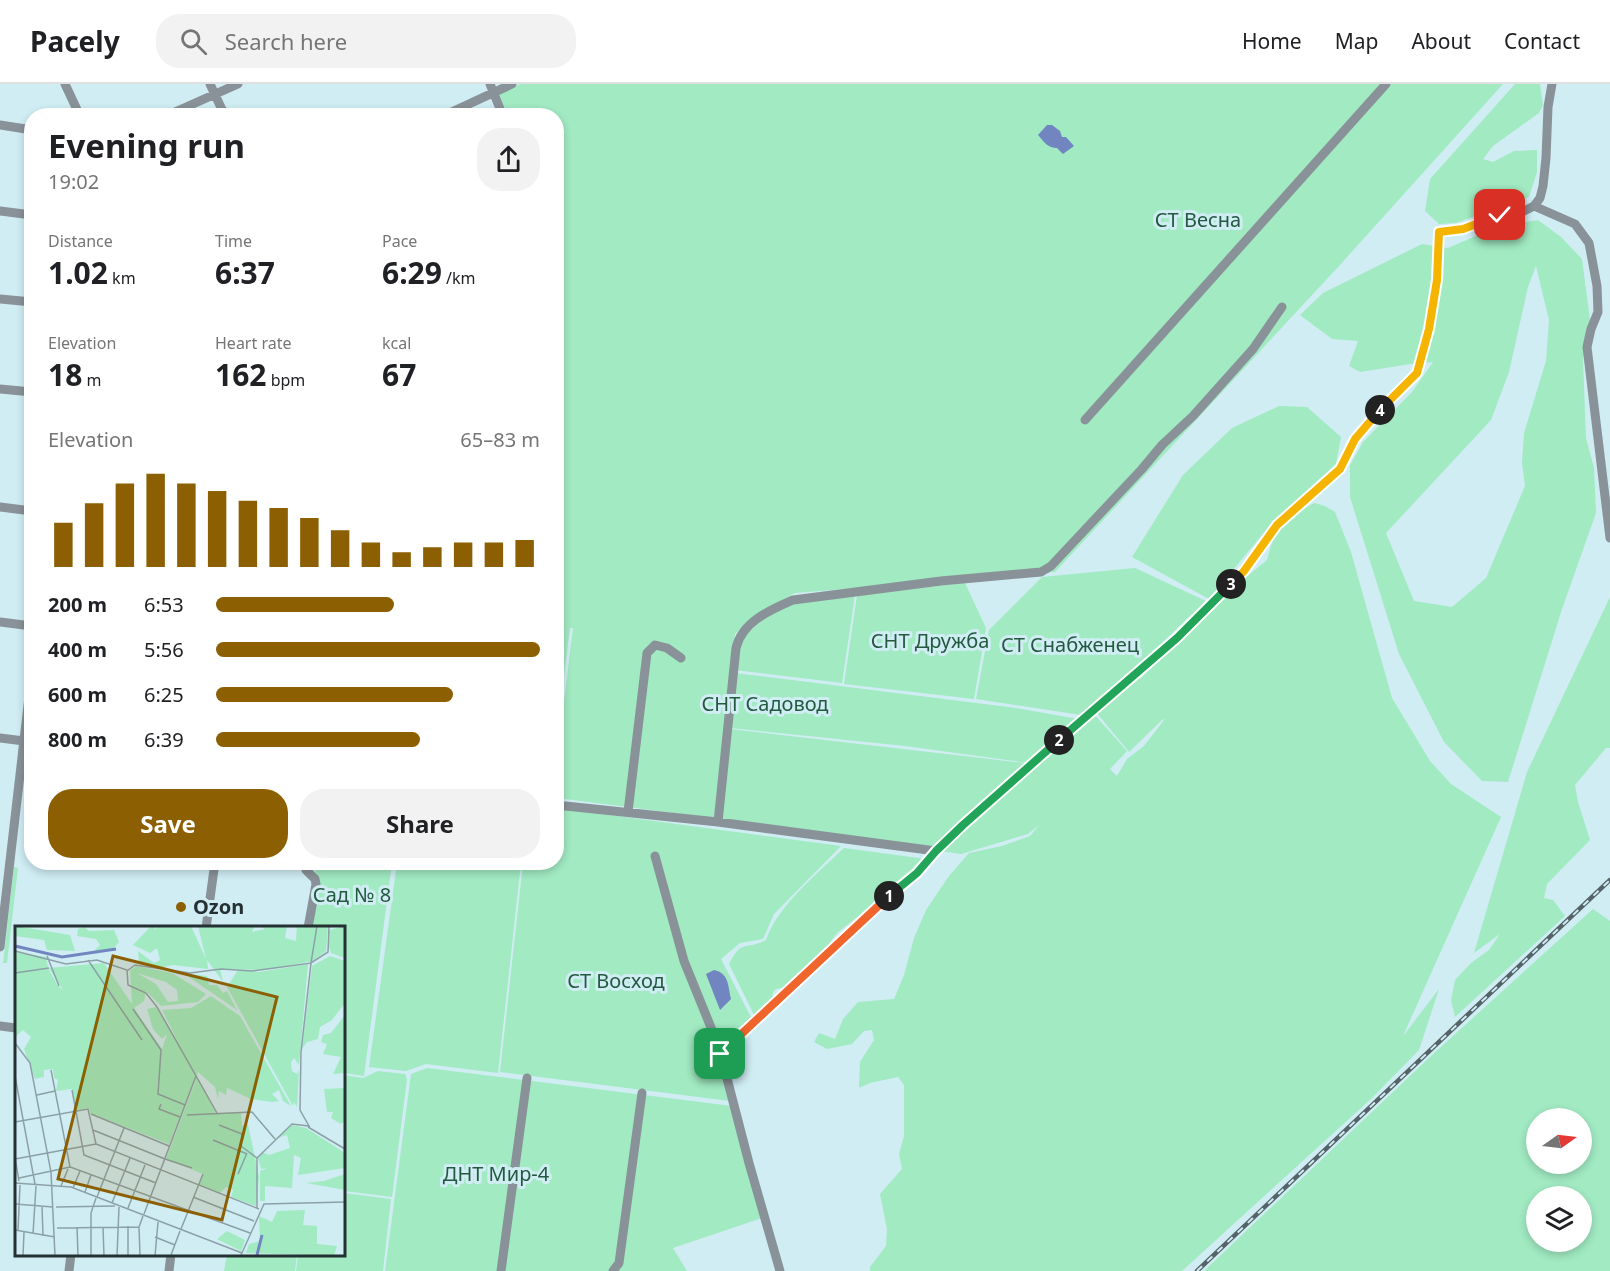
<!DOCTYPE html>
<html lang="en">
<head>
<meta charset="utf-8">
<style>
  :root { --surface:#fff; --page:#f2f2f2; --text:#202124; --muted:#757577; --line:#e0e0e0; --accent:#8b5f02 }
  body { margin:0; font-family:"Noto Sans",sans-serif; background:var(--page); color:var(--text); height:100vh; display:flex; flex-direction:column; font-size:22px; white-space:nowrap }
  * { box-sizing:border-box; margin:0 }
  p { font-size:20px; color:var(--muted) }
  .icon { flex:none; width:33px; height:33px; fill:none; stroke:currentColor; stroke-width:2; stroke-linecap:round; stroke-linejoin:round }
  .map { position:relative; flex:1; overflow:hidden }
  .drawer { position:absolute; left:24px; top:24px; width:540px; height:762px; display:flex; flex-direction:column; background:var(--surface); border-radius:24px; box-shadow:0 3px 9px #0003 }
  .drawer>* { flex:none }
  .needle { width:39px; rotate:76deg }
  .controls { position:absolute; left:1526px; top:1024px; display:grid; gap:12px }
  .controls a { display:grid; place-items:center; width:66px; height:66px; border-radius:50%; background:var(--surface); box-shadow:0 3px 9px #0003; font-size:30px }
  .pin { position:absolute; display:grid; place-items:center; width:51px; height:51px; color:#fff; margin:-26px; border-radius:12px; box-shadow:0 3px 9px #0006 }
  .km { position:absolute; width:30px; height:30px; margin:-15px; border-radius:50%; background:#222; color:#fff; font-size:16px; line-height:30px; text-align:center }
  .round { display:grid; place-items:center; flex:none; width:63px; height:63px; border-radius:24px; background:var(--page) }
  .headline { display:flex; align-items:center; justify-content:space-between; height:102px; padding:0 24px }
  h1 { font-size:33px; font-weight:700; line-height:45px }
  .figures { display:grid; grid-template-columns:repeat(3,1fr); gap:9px; height:102px; padding:6px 24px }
  .figures div { display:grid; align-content:center }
  .figures b { font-size:30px; font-weight:700 }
  .figures small { font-size:16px; font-weight:400 }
  .figures p { font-size:16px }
  .chart { height:168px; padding:12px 24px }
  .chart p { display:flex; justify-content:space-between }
  .chart svg { width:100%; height:108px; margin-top:6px; stroke:var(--accent); stroke-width:6 }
  .button { display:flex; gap:12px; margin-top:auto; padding:12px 24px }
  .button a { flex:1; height:69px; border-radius:24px; background:var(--accent); color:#fff; font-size:24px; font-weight:700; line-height:69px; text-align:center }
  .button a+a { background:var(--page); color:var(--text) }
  ul { padding:0 24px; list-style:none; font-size:20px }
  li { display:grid; grid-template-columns:96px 72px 1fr; align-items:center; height:45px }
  li i { height:15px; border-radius:8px; background:var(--accent) }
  header { display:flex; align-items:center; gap:36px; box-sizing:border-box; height:84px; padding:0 30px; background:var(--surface); border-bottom:2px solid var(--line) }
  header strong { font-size:28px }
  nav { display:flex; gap:33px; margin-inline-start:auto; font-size:21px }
  .search { width:420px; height:54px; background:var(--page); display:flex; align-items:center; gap:15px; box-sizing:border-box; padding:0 21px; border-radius:24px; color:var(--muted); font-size:22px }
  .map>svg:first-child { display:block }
  .green { fill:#a1eac2; fill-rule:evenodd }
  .water { fill:#7186c1 }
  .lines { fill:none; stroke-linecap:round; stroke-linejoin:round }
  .minor { stroke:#899298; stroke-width:9 }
  .rail-casing { stroke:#546468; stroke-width:4.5 }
  .rail { stroke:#d0edf4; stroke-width:2; stroke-dasharray:7; stroke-linecap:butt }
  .split-1-casing { stroke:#fff; stroke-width:12 }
  .split-2-casing { stroke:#fff; stroke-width:12 }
  .split-3-casing { stroke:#fff; stroke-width:12 }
  .split-4-casing { stroke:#fff; stroke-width:12 }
  .split-5-casing { stroke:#fff; stroke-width:12 }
  .split-1 { stroke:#f0652b; stroke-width:8 }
  .split-2 { stroke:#22a559; stroke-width:8 }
  .split-3 { stroke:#22a559; stroke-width:8 }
  .split-4 { stroke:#f5b400; stroke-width:8 }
  .split-5 { stroke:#f5b400; stroke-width:8 }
  .poi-dot { fill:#8b5f02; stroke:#d0edf4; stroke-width:2 }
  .labels { text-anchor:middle; stroke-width:6; stroke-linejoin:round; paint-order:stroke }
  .park-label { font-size:20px; fill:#235a3f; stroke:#d0edf4 }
  .poi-label { font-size:20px; font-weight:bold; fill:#253033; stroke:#d0edf4; text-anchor:start }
  .inset-river { fill:none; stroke:#7186c1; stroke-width:3 }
  .inset-road { fill:none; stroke:#8ca1a7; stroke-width:1.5 }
  .view { fill:#8b5f02; fill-opacity:0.15; stroke:#8b5f02; stroke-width:3 }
  .inset-edge { fill:none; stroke:#253033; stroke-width:3 }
</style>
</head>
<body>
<header>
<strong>Pacely</strong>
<div class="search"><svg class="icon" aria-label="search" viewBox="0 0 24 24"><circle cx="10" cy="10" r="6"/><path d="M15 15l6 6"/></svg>Search here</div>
<nav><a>Home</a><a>Map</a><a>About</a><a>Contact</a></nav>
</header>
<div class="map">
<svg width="1610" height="1187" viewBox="0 0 1610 1187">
  <rect width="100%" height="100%" fill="#d0edf4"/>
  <path class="green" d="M520,0h983l-164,182 -284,306 -260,21 -36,20 -24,21 -21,184 -157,-20v-39l16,-131h-3l-13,105 -1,-617 -48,-1 -9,-21z
    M1515,0h25l3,21 -4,8 -46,33 -10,13 10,3 21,-11 23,-1v22l-8,25 -73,26 -17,1 -14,-13 5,-32z
    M1538,136l23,17 21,22 8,61 -7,40 3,78 8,30 2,45 -34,96 -54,173 -26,-1 -38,-39 -45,-88 -49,-157v-32l13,-23 49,-50 21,-30 -23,2 -50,8 -11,-6 9,-25 -26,-2 -32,-24 23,-22 99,-49 26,4 51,-22zM1536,182l13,54 -3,41 -22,72 -2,30 3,23 -39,92 -34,29 -38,-6 -28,-68 105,-113 18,-48 19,-85z
    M1279,322l28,1 34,30 -5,27 -65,60 -62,75 -77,-42 51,-82 49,-47z
    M1314,419l11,3 10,6 16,40 41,146 38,63 21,23 50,33 -98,219 36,-47 -20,61 -47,48 -190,173h-312v-4l16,-21 1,-17 -7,-35 22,-25 -3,-15 5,-18v-51l-6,-8 -28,6 -11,5 1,-26 14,-22 -2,-10 -8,1 -12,13 -25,5 -13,-7 5,-9 16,6 8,-20 15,-17 36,-3 10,-24 10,-37 12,-28 23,-34 20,-23 33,-7 28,-10 9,-11 -11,9 -67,20 -240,-34 9,-91 304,35 47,-49 -105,-16 13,-69 53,-53 93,-9 71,33 -73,69 7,9 99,-96 28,-23 6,-22 19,-22zM1096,628l33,40 34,-33 1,1 -20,26 -17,13 -10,17 -7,-7 17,-18 -34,-38z
    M965,499l21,45 -12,71 -130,-15 13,-89z
    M855,511l-13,88 -107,-13 6,-31 25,-22 28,-14z
    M1610,513v151h-4l-31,37 3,17 12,38 -43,44 -3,14 9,2 12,16 -110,101 -4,-17 4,-20 16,-17 18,-13 11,-16 -26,19 53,-181z
    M735,589l281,35 62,11 -50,44 -123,-17 -175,-18z
    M557,724l284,38 -67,68 -11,25 -23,4 -19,16 31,60 -36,34 14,48 -230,-29 23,-209 33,-1z
    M844,764l82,11 -5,8 -84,66 -19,26 -25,27 -17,3 -3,3 -1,10 -14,21 -29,-59c13,-26 17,-13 37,-24 11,-34 53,-68 78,-92z
    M313,779h79l-28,213 -20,-3v-145h-33l9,-42z
    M397,779h124l-23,210 -72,-9 -20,7 -37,-4z
    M14,783l4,1 -11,95h-4z
    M1593,825l17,12v350h-406l227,-215zM1536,1035h45v45h-45zM1536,1113h45v45h-45z
    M427,984l305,38 30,112 -89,30 14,23h-302l26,-197z
    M378,987l27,3 2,5 -15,118 -48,-6v-116l19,3z
    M344,1109l47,6 -8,72h-87l2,-16 46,-1z
    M227,1171v-1l70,1 -2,16h-71z"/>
  <path class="water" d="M1047,41h5l8,6 2,6h4l8,9 -11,8 -6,-6c-9,0 -13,-6 -19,-13z
    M714,886c15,3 14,16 17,29l-11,11 -14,-36z"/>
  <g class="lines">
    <path class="minor" d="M65,0l15,32
      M210,0l15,32
      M490,0l13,32
      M166,32l72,-32
      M443,32l69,-32
      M0,41l32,5
      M1534,122l41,18 14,19 8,43 1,26 -7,17 -4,18 23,191
      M0,127l32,4
      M0,215l32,3
      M0,305l32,3
      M1085,336l301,-336
      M0,423l32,4
      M0,538l32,4
      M0,654l32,4
      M556,721l162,17 218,29
      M628,728l19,-159 8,-8 12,3 14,10
      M718,738l18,-174c6,-26 34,-38 57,-48l148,-19 100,-9 10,-6 91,-97 20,-24 31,-29 60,-67 29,-42
      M655,772l29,105 28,69 11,33 26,100 31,108
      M307,778l-1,8 9,9 1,5 -8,44
      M206,844l9,-66
      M0,863l32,-276
      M0,942l16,2
      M720,971l175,-165 22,-17 19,-22 27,-26 166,-147 48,-40 67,-67 33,-46 63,-56 15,-30 62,-66 12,-44 8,-49 2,-48 24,-3 37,-14 22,-3 12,-6 6,-8 3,-12 3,-28 2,-51 4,-23
      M69,1187l2,-17
      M169,1187l2,-17
      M501,1187l26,-193
      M613,1187l6,-8 23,-170"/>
    <defs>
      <path id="rail" d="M1197,1187l413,-391"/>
    </defs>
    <use href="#rail" class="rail-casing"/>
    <use href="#rail" class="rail"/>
  </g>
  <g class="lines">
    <defs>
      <path id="split-1" d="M720,970l169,-158"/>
      <path id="split-2" d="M889,812l28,-23 19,-22 27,-26 96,-85"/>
      <path id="split-3" d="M1059,656l118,-102 54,-54"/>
      <path id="split-4" d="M1231,500l13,-13 33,-46 63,-56 15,-30 25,-29"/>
      <path id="split-5" d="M1380,326l37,-37 12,-44 8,-49 2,-48 24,-3 37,-14"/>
    </defs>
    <use href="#split-1" class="split-1-casing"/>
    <use href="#split-2" class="split-2-casing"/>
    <use href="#split-3" class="split-3-casing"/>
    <use href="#split-4" class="split-4-casing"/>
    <use href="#split-5" class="split-5-casing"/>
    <use href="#split-1" class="split-1"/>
    <use href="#split-2" class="split-2"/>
    <use href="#split-3" class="split-3"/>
    <use href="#split-4" class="split-4"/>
    <use href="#split-5" class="split-5"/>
  </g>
  <circle class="poi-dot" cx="181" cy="823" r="6"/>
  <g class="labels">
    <g class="park-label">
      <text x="1198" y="143">СТ Весна</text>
      <text x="930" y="564">СНТ Дружба</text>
      <text x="1070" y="568">СТ Снабженец</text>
      <text x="765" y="627">СНТ Садовод</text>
      <text x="352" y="818">Сад № 8</text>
      <text x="616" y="904">СТ Восход</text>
      <text x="496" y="1097">ДНТ Мир-4</text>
    </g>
    <g class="poi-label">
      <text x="193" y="830">Ozon</text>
    </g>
  </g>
  <g transform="translate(15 842)">
    <rect width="330" height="330" fill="#d0edf4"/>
    <path d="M0,0l55,9 5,16 -28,-1 -3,-10 -29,-4zM136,0h5l-2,4 5,-4h32l15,33 -8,-33h57l-3,6 13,-3 -5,-3h27l-2,12 11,3 1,-15h31l-2,25 -13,10 -48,9 -45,-1 3,13 -16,-22 1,9 -35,-4 -15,3 -19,-6 -1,-11 16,12 6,-3 -3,-12 -7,5 -17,-8zM330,0v32l-14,-5 -3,-9 1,-14zM69,1l5,4 25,-1 5,12 -7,8 -20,3 8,-8 -4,-6 -19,-3 1,-7zM0,26l31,5 2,11 10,18 5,4 -14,-22 55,-5 28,41 -2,-33 6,-5 36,7 34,21 -8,8 -37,4 -15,-15 -2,10 -10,7 28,41 5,-15 -5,5 -9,-10 -6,-20 9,-2 22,35 -16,-32 29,-2 20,-12 29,20 51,90 -8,-5 -4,-11 -7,4 7,7 -7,1 -21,-3 -24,-11 -1,7 -7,-4 -1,8 -3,-12 -17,-15 -29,72 -79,-31 -1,-5 -13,2 -4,-21 -16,2 2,-11 -4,-2 -1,-9 -9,1v7l-9,2 -11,-30 7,-12 -8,-7 -8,7zM122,47l29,9 11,8 1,11 -10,1 -12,-18zM315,30l15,5v42l-13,17 -12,7 -2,12 -11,3 -5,7 10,-83zM293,38l-9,101 -5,-7 -3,4 1,9 5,3 2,-4 -2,37 -3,-5 -1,4 -66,-119 11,-17 21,2zM168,47l24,3 2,9h8l6,8 4,-2 10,19zM330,89v58l-12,1 8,-17 -18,-3 4,-10 -6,-2 2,-7 8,-2zM182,151l19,36h25l1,13 6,-2 11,53 -3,29 -25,-9 2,-7 -7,-3 -6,6 -21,-8 4,-11 -37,-15zM330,162v33l-4,3 -10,-6 2,-6h-6l-3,-23zM277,199l14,3 39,25v15l-47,7 3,-17 -7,-3 -2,33 -27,-2v15h-5v-30l7,-3 -6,1 -3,-11 4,-6 7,3 21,-7 -3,-13 -9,3zM330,248v16l-39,-7 18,-2zM290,284l-2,15 14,1v18l20,2 -3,10 -88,-3 3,-9 11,-3 -1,-25 13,6 5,-11zM212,305l18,9 -4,11 -24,-12z" fill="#a1eac2" fill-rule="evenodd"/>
    <path class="inset-river" d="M0,20l47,11 54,-8M242,329l5,-20"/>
    <path class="inset-road" d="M302,0l-6,37 17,-11 1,-26M0,25l51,13 31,-4 30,10 1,15 18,8 11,14 60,106M32,30l12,30M73,34l54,80M112,45l8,-6 55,8 31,-4 31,2 59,-8 -10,89 -1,58 9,16 -17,-2 -35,34M0,47l34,-5M118,83l28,41 -3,44 27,11M0,117l15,20 21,109 4,84M36,144l19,97 180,66M0,150l20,108M57,164l12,65 72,28M22,169l18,-4M146,178l-2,5 21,8M76,188l78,32M172,189l65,-3 23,27M0,196l73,-13 8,35 163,65M204,199l23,9 -1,12 16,12v50M293,201l37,22M78,204l72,29M198,214l34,14M0,232l4,23M0,233l81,-15M150,233l27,9M223,248l9,-21M4,252l51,-11M0,257l56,4 171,66M46,260l7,-17M58,262l7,-17M70,266l6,-17M82,271l27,-69M178,271l61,24M97,277l18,-45M0,278l38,3M27,280l1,30M41,281l59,-1M113,282l17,-43M129,288l52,-138M113,300v30M62,301l1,29M88,301l1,29M42,302l82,-1M166,303l22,-55M0,304l40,7M3,305l2,-46M18,308l3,-48M140,311l20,8M156,329l9,-24M226,329l23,-51 81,-2M8,330l1,-24M76,330v-43l5,-15M102,330l2,-49M116,330h42M125,330l-1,-29 4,-11M140,330l3,-34"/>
    <path class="view" d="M98,30l164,41 -55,223 -164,-41z"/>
    <rect width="330" height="330" class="inset-edge"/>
  </g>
</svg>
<div class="controls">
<a><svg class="needle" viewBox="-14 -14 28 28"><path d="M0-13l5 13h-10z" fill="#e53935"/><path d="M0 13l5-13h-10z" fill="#757577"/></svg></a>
<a><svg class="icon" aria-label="layers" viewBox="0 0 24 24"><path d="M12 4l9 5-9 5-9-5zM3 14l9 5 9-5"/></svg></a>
</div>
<div class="pin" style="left:720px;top:970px;background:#1e9e55"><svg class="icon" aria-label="arrive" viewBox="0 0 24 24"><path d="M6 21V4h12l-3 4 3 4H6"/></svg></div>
<div class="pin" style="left:1500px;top:131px;background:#d93025"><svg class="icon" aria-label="check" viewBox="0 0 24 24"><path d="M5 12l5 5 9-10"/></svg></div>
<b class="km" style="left:889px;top:812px">1</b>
<b class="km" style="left:1059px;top:656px">2</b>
<b class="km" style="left:1231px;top:500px">3</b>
<b class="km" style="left:1380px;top:326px">4</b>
<section class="drawer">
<div class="headline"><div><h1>Evening run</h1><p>19:02</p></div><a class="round"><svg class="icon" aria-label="share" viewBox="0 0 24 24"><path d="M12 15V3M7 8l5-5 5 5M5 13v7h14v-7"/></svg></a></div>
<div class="figures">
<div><p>Distance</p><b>1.02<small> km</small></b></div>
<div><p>Time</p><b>6:37</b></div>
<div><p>Pace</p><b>6:29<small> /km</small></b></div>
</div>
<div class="figures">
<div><p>Elevation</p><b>18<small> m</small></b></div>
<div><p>Heart rate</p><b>162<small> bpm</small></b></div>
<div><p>kcal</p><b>67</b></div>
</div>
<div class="chart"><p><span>Elevation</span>65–83 m</p>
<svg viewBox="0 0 160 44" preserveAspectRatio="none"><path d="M5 44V26M15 44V18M25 44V10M35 44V6M45 44V10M55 44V13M65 44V17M75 44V20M85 44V24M95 44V29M105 44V34M115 44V38M125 44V36M135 44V34M145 44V34M155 44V33"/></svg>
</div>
<ul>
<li><b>200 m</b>6:53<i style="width:55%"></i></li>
<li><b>400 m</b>5:56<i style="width:100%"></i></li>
<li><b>600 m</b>6:25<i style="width:73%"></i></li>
<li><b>800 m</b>6:39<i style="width:63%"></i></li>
</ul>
<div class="button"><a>Save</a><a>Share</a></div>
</section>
</div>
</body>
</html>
